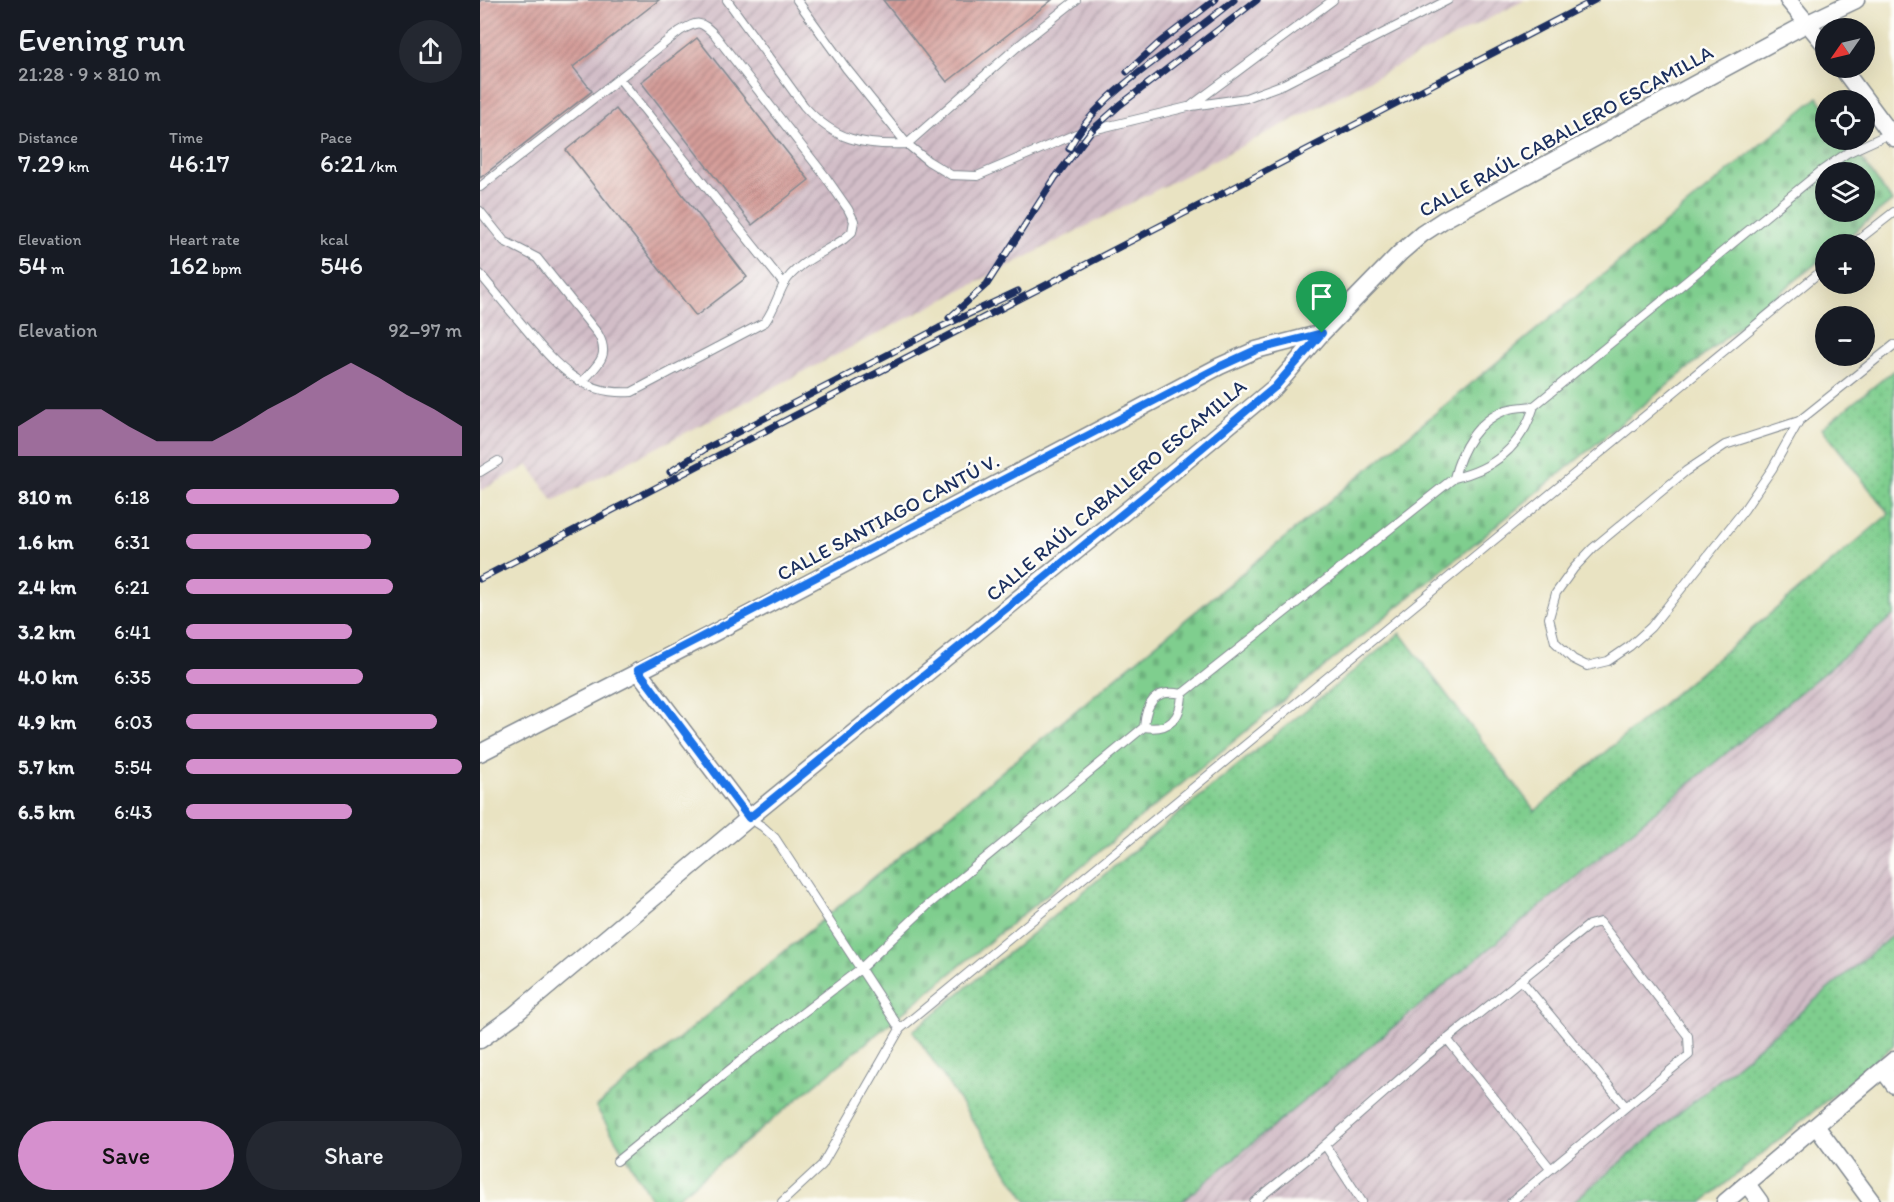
<!DOCTYPE html>
<html lang="en">
<head>
<meta charset="utf-8">
<style>
  :root { --surface:#171b24; --page:#242831; --text:#f1f3f6; --muted:#9ea1a6; --accent:#d690ce }
  body { margin:0; font-family:Itim,sans-serif; background:var(--page); color:var(--text); height:100vh; display:flex; flex-direction:column; font-size:22px; white-space:nowrap }
  * { box-sizing:border-box; margin:0 }
  p { font-size:20px; color:var(--muted) }
  .icon { flex:none; width:33px; height:33px; fill:none; stroke:currentColor; stroke-width:2; stroke-linecap:round; stroke-linejoin:round }
  .map { position:relative; flex:1; overflow:hidden }
  .details { display:flex; flex-direction:column; background:var(--surface); width:480px }
  .details>* { flex:none }
  .needle { width:39px; rotate:236deg }
  .controls { position:absolute; left:1335px; top:18px; display:grid; gap:12px }
  .controls a { display:grid; place-items:center; width:60px; height:60px; border-radius:50%; background:var(--surface); box-shadow:0 6px 24px #0002; font-size:30px }
  .pin { position:absolute; display:grid; place-items:center; width:51px; height:51px; color:#fff; margin:-62px -26px; border-radius:50% 50% 50% 0; rotate:-45deg; box-shadow:0 0 6px #0007 }
  .pin .icon { rotate:45deg }
  .round { display:grid; place-items:center; flex:none; width:63px; height:63px; border-radius:32px; background:var(--page) }
  .head { display:flex; align-items:center; justify-content:space-between; height:102px; padding:0 18px }
  h1 { font-size:33px; font-weight:600; line-height:45px }
  .metrics { display:grid; grid-template-columns:repeat(3,1fr); gap:9px; height:102px; padding:6px 18px }
  .metrics div { display:grid; align-content:center }
  .metrics b { font-size:26px; font-weight:600 }
  .metrics small { font-size:16px; font-weight:400 }
  .metrics p { font-size:16px }
  .chart { height:168px; padding:12px 18px }
  .chart p { display:flex; justify-content:space-between }
  .chart svg { width:100%; height:108px; margin-top:6px; fill:var(--accent); opacity:.7 }
  .primary-button { display:flex; gap:12px; margin-top:auto; padding:12px 18px }
  .primary-button a { flex:1; height:69px; border-radius:36px; background:var(--accent); color:#111; font-size:24px; font-weight:600; line-height:69px; text-align:center }
  .primary-button a+a { background:var(--page); color:var(--text) }
  ul { padding:0 18px; list-style:none; font-size:20px }
  li { display:grid; grid-template-columns:96px 72px 1fr; align-items:center; height:45px }
  li i { height:15px; border-radius:8px; background:var(--accent) }
  main { display:flex; flex:1; min-height:0 }
  .map>svg:first-child { display:block }
  .industrial { fill:url(#industrial-furrows) }
  .grass { fill:url(#grass-dots); stroke:#4d7e76; stroke-width:1.5 }
  .cemetery { fill:url(#cemetery-stones); stroke:#4d7e76; stroke-width:1.5; fill-rule:evenodd }
  .building { fill:url(#building-hatch) }
  .lines { fill:none; stroke-linecap:round; stroke-linejoin:round }
  .lane-casing { stroke:#828990; stroke-width:10 }
  .street-casing { stroke:#828990; stroke-width:19 }
  .lane { stroke:#fff; stroke-width:8 }
  .street { stroke:#fff; stroke-width:16 }
  .rail-casing { stroke:#1b2f5e; stroke-width:7 }
  .rail { stroke:#fdfcf7; stroke-width:4.5; stroke-dasharray:14; stroke-linecap:butt }
  .route-casing { stroke:#fff; stroke-width:12 }
  .route { stroke:#1a73e8; stroke-width:8 }
  .labels { text-anchor:middle; stroke-width:5; stroke-linejoin:round; paint-order:stroke }
  .street-label { font-size:20px; fill:#1b2f5e; stroke:#fdfcf7 }
</style>
</head>
<body>
<main>
<section class="details">
<div class="head"><div><h1>Evening run</h1><p>21:28 · 9 × 810 m</p></div><a class="round"><svg class="icon" aria-label="share" viewBox="0 0 24 24"><path d="M12 15V3M7 8l5-5 5 5M5 13v7h14v-7"/></svg></a></div>
<div class="metrics">
<div><p>Distance</p><b>7.29<small> km</small></b></div>
<div><p>Time</p><b>46:17</b></div>
<div><p>Pace</p><b>6:21<small> /km</small></b></div>
</div>
<div class="metrics">
<div><p>Elevation</p><b>54<small> m</small></b></div>
<div><p>Heart rate</p><b>162<small> bpm</small></b></div>
<div><p>kcal</p><b>546</b></div>
</div>
<div class="chart"><p><span>Elevation</span>92–97 m</p>
<svg viewBox="0 0 160 44" preserveAspectRatio="none"><path d="M0 44V32L10 25L20 25L30 25L40 32L50 38L60 38L70 38L80 32L90 25L100 19L110 12L120 6L130 12L140 19L150 25L160 32V44z"/></svg>
</div>
<ul>
<li><b>810 m</b>6:18<i style="width:77%"></i></li>
<li><b>1.6 km</b>6:31<i style="width:67%"></i></li>
<li><b>2.4 km</b>6:21<i style="width:75%"></i></li>
<li><b>3.2 km</b>6:41<i style="width:60%"></i></li>
<li><b>4.0 km</b>6:35<i style="width:64%"></i></li>
<li><b>4.9 km</b>6:03<i style="width:91%"></i></li>
<li><b>5.7 km</b>5:54<i style="width:100%"></i></li>
<li><b>6.5 km</b>6:43<i style="width:60%"></i></li>
</ul>
<div class="primary-button"><a>Save</a><a>Share</a></div>
</section>
<div class="map">
<svg width="1414" height="1202" viewBox="0 0 1414 1202">
  <defs>
    <pattern id="industrial-furrows" width="10" height="10" patternUnits="userSpaceOnUse" patternTransform="scale(1.5)"><rect width="10" height="10" fill="#d2bdc7"/><path d="M-1 1l2-2M0 10L10 0M9 11l2-2" fill="none" stroke="#aa9aa5"/></pattern>
    <pattern id="grass-dots" width="8" height="8" patternUnits="userSpaceOnUse" patternTransform="scale(1.5)"><rect width="8" height="8" fill="#7fce8e"/><path d="M2 2h.1M6 6h.1" fill="none" stroke="#6db17d" stroke-width="1.8" stroke-linecap="round"/></pattern>
    <pattern id="cemetery-stones" width="16" height="16" patternUnits="userSpaceOnUse" patternTransform="scale(1.5)"><rect width="16" height="16" fill="#7fce8e"/><path d="M2 7V4a2 2 0 0 1 4 0v3zM10 15v-3a2 2 0 0 1 4 0v3z" fill="#6db17d"/></pattern>
    <pattern id="building-hatch" width="6" height="6" patternUnits="userSpaceOnUse" patternTransform="scale(1.5)"><rect width="6" height="6" fill="#d49c98"/><path d="M-1 1l2-2M0 6l6-6M5 7l2-2" fill="none" stroke="#ab807f"/></pattern>
  </defs>
  <rect width="100%" height="100%" fill="#fdfcf7"/>
  <filter id="ink" filterUnits="userSpaceOnUse"><feTurbulence type="fractalNoise" baseFrequency=".0167" numOctaves="2"/><feDisplacementMap in="SourceGraphic" scale="12" xChannelSelector="R" yChannelSelector="G"/><feConvolveMatrix kernelMatrix="1 2 1 2 8 2 1 2 1" color-interpolation-filters="sRGB"/></filter>
  <filter id="wash" filterUnits="userSpaceOnUse"><feTurbulence type="fractalNoise" baseFrequency=".008" numOctaves="4" result="noise"/><feDisplacementMap in="SourceGraphic" scale="24" xChannelSelector="R" yChannelSelector="G"/><feGaussianBlur stdDeviation="1.35" result="paint"/><feColorMatrix in="noise" values="0 0 0 0 0 0 0 0 0 0 0 0 0 0 0 0 0 1.4 0 .05"/><feComposite in="paint" operator="in"/></filter>
  <g filter="url(#wash)">
    <rect width="100%" height="100%" fill="#e9e3c2"/>
    <path class="industrial" d="M0,0h1045l-972,501 -24,-36 -49,26z
      M1414,615v319l-321,268h-392z"/>
    <path class="grass" d="M1414,370v245l-713,587h-154l-114,-171 487,-398 135,178 354,-297 -67,-86z
      M1414,934v111l-191,157h-130z"/>
    <path class="cemetery" d="M1338,97l7,11 1,32h22l44,61 -53,43h-13l-1,12 -1153,946h-19l-57,-95zM1346,172h38v40h-38z"/>
    <g id="blocks">
      <path class="building" d="M0,0h179l-86,67 19,24 -112,87z
        M403,0h169l-105,82z
        M217,38l112,142 -57,45 -111,-143z
        M136,109l131,168 -51,39 -130,-166z"/>
    </g>
  </g>
  <g filter="url(#ink)">
    <use href="#blocks" fill-opacity="0" stroke="#828990" stroke-width="1.5"/>
    <g class="lines">
      <defs>
        <path id="lane" d="M247,0l77,106c30,34 59,40 103,38l110,-97 59,-47
          M317,0l49,68 61,76 21,17 23,14 26,1 99,-42 116,-28 54,-8 38,-14 164,-84
          M139,78l165,206
          M712,105l141,-105
          M0,187l200,-156c18,-10 20,-11 35,4l110,141 23,33 6,12 -2,11 -8,7c-19,13 -48,24 -60,45 -7,13 -10,26 -19,38l-133,70c-51,4 -77,-28 -107,-64 -15,-18 -30,-36 -45,-54
          M0,211l24,30 33,17 61,76c13,23 -1,31 -16,48
          M1373,244l41,-32
          M1319,421l-27,48 -28,41 -93,117 -21,19 -22,15 -21,5 -14,-7 -18,-17 -6,-24 7,-25 18,-25 19,-20 93,-77 39,-26 74,-24 95,-76
          M0,472l18,-11
          M974,478c7,-29 23,-57 52,-68 8,-3 19,-3 28,-4l287,-235 26,-18 44,-20
          M664,727c25,4 37,-8 38,-33l272,-216c41,-9 68,-32 80,-72
          M269,818l14,9 12,11 125,191
          M1041,980l105,127
          M967,1039l104,130
          M845,1145l37,57
          M137,1161l132,-107 111,-85 67,-63 217,-179c2,-24 11,-39 38,-33
          M302,1202l40,-37 78,-136 926,-762
          M774,1202l66,-53 105,-92 164,-132 11,-3 88,114 1,19 -178,147"/>
        <path id="street" d="M1308,0l38,46
          M1362,68l52,70
          M158,671l111,147
          M0,753l228,-117 512,-270 36,-16 66,-17
          M0,1040l33,-24 236,-198 400,-326 126,-105 47,-54 78,-80 22,-19 23,-15 363,-196 48,-23
          M1403,1070l11,15
          M1336,1126l56,76
          M1267,1184l13,18
          M1245,1202l169,-142"/>
      </defs>
      <use href="#lane" class="lane-casing"/>
      <use href="#street" class="street-casing"/>
      <use href="#lane" class="lane"/>
      <use href="#street" class="street"/>
      <defs>
        <path id="rail" d="M647,72l33,-30 55,-42
          M589,149c21,-41 56,-66 92,-93 25,-19 49,-37 73,-56
          M469,318l38,-34 68,-106 36,-47 29,-26 137,-105
          M190,472l35,-23 234,-121 79,-37
          M0,579l1115,-579"/>
      </defs>
      <use href="#rail" class="rail-casing"/>
      <use href="#rail" class="rail"/>
    </g>
  </g>
  <g class="lines" filter="url(#ink)">
    <defs>
      <path id="route" d="M842,333l-47,54 -126,105 -400,326 -111,-148 583,-304 35,-16z"/>
    </defs>
    <use href="#route" class="route-casing"/>
    <use href="#route" class="route"/>
  </g>
  <g class="labels">
    <g class="street-label">
      <text transform="translate(1086 131) rotate(-29)" y="7">CALLE RAÚL CABALLERO ESCAMILLA</text>
      <text transform="translate(636 490) rotate(-40)" y="7">CALLE RAÚL CABALLERO ESCAMILLA</text>
      <text transform="translate(408 517) rotate(-28)" y="7">CALLE SANTIAGO CANTÚ V.</text>
    </g>
  </g>
</svg>
<div class="controls">
<a><svg class="needle" viewBox="-14 -14 28 28"><path d="M0-13l5 13h-10z" fill="#e53935"/><path d="M0 13l5-13h-10z" fill="#9ea1a6"/></svg></a>
<a><svg class="icon" aria-label="locate" viewBox="0 0 24 24"><circle cx="12" cy="12" r="6"/><path d="M12 2v4M12 18v4M2 12h4M18 12h4"/></svg></a>
<a><svg class="icon" aria-label="layers" viewBox="0 0 24 24"><path d="M12 4l9 5-9 5-9-5zM3 14l9 5 9-5"/></svg></a>
<a>+</a>
<a>−</a>
</div>
<div class="pin" style="left:842px;top:333px;background:#1e9e55"><svg class="icon" aria-label="arrive" viewBox="0 0 24 24"><path d="M6 21V4h12l-3 4 3 4H6"/></svg></div>
</div>
</main>
</body>
</html>
